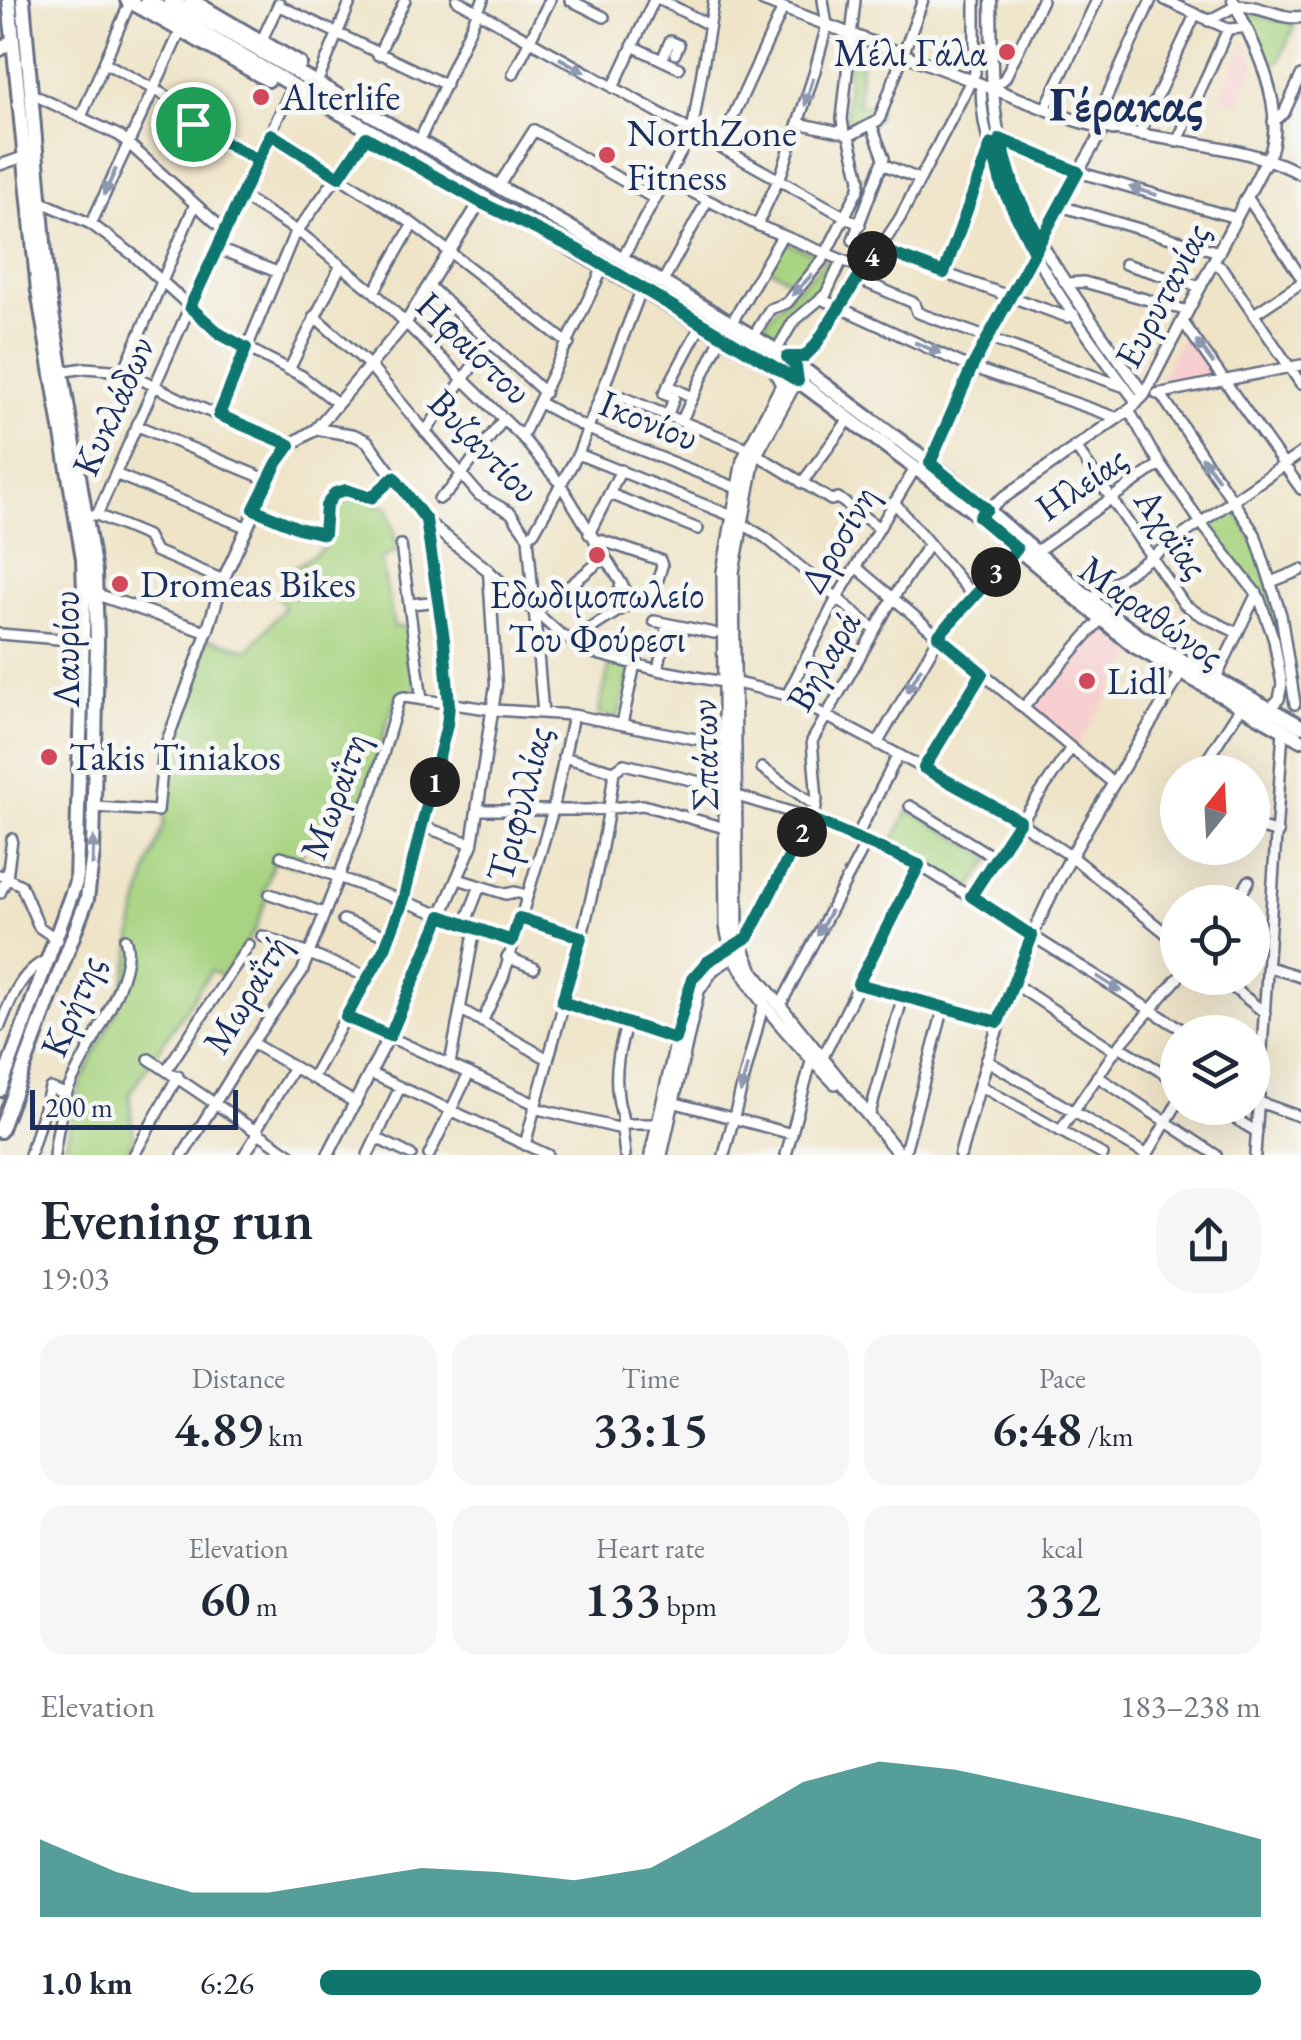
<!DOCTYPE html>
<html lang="en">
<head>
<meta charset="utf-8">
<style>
  :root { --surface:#fff; --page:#f6f6f7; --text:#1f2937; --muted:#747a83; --accent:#0f766e }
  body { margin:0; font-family:"EB Garamond",serif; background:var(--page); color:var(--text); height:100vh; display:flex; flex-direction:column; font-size:38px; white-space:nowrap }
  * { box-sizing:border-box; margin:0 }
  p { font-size:32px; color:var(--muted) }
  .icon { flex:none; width:55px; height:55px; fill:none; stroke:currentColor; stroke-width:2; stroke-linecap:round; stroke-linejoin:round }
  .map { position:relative; height:1155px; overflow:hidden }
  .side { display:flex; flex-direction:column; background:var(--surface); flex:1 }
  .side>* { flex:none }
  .needle { width:65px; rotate:18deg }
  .buttons { position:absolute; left:1160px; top:755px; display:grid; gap:20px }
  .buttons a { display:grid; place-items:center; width:110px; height:110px; border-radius:50%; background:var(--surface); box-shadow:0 10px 40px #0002; font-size:50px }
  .scale { position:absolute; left:30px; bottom:25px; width:208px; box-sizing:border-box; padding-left:10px; border:5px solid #1b2f5e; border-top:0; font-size:28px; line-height:35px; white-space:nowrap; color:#1b2f5e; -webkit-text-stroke:8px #f6f6f2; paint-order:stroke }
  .pin { position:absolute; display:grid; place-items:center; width:85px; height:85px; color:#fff; margin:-42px; border:5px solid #fff; border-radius:50%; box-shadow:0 2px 10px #0007 }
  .km { position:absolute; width:50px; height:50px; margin:-25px; border-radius:50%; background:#222; color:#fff; font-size:28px; line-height:50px; text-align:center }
  .round { display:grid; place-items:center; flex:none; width:105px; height:105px; border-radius:40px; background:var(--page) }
  .headline { display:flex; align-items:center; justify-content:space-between; height:170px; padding:0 40px }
  h1 { font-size:55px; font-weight:600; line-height:75px }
  .figures { display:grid; grid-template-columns:repeat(3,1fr); gap:15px; height:170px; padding:10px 40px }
  .figures div { display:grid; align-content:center; border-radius:25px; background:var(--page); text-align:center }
  .figures b { font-size:50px; font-weight:600 }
  .figures small { font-size:28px; font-weight:400 }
  .figures p { font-size:28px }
  .chart { height:280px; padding:20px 40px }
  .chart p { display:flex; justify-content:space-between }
  .chart svg { width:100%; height:180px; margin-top:10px; fill:var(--accent); opacity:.7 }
  ul { padding:0 40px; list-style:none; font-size:32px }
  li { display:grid; grid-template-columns:160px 120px 1fr; align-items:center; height:75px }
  li i { height:25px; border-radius:12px; background:var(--accent) }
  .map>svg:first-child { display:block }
  .built { fill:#f7cfd0 }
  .green { fill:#a8d481; stroke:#628270; stroke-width:2.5 }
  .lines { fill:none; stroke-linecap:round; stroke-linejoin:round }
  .minor-casing { stroke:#656e83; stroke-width:14 }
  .tertiary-casing { stroke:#656e83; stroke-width:15 }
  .secondary-casing { stroke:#656e83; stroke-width:16 }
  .primary-casing { stroke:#656e83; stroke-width:18 }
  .minor { stroke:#fff; stroke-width:9 }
  .tertiary { stroke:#fff; stroke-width:10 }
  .secondary { stroke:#fff; stroke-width:11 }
  .primary { stroke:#fff; stroke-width:12 }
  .oneway { fill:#8d97ae }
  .route-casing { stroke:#fff; stroke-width:20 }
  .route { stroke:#0f766e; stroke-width:12 }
  .poi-dot { fill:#d1495b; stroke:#f6f6f2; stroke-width:4 }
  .labels { text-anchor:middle; stroke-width:10; stroke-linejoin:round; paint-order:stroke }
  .poi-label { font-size:38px; fill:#1b2f5e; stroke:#f6f6f2; text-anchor:start }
  .street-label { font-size:38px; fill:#1b2f5e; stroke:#f6f6f2 }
  .district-label { font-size:48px; font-weight:bold; fill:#1b2f5e; stroke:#f6f6f2 }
</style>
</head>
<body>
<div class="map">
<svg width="1301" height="1155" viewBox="0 0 1301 1155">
  <rect width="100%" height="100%" fill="#f6f6f2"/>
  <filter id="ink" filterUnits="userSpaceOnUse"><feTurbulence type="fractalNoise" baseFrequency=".01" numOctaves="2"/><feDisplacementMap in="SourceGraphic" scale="20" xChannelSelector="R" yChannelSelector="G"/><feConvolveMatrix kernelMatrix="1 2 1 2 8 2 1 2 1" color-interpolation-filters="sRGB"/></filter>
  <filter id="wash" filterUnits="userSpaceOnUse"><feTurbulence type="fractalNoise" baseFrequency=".0048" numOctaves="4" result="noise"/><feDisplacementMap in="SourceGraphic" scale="40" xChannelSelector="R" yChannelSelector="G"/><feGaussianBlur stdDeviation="2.25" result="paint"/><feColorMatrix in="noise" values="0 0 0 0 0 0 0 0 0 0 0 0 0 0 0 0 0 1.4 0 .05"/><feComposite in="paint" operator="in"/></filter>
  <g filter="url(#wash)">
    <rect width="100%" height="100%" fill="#efe4c8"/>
    <path class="built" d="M1244,41l12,23 -18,40 -18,-8z
      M1184,333l32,43 -52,11 -4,-7z
      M1102,627l34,26 -59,94 -46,-38z"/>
    <path class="green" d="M1244,12l51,12 -16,37 -10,6z
      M849,39l13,6 -4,58 21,7 -3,9 -24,11 -6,-5z
      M784,241l37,16 -27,25 -26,-14z
      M829,257l9,4 -17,33 -32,26 -10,15 -16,-9c16,-27 46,-44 66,-69z
      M357,498l31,9 10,44 -17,8 13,68h17l6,67 -15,-2 -6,4 -35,107 -20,-4 -20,43 -13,-3 -12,28 -22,-7 -11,34 4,3 -12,33 -32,47 -12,-6 -82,123 5,45 -9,16h-62l17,-71 38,-78 12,-47 4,-37 15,-56 15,-41 2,-59 8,-41 34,-87 41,12 36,-43 -7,-10 5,-22 42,-28 9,-42z
      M1233,507c38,54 48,118 56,182l-6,1 -23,-95 -52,-71z
      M610,662l20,5 -12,52 -20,-5z
      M909,810l83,48 -22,30 -79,-44z"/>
  </g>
  <g filter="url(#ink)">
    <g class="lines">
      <defs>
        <path id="minor" d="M457,0l403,225
          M570,0l34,17
          M661,0l48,25
          M1165,0l63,29 13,-1 3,-4
          M278,5l168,80
          M1208,21l28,-15
          M261,42l18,-39
          M632,46l47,22
          M378,55l27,-55
          M662,60l8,-19 9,4 -4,9
          M105,63l113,61 3,6 -4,9
          M513,74l37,-74
          M320,76l31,-76
          M981,85c0,114 91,230 156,318
          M613,88l41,-88
          M993,89l12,-11 37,-78
          M30,93l90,43 104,94
          M1045,109l52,-109
          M196,111l-3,10 2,6 63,33
          M81,117l49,-115
          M1273,122l11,-9 17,-37
          M798,123l46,10
          M1094,125l57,-125
          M872,126l12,32 -31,82 22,12
          M271,133l142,91 156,120
          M422,135l61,-135
          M1139,135l56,-120
          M849,136l30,-16 44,-120
          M1000,139l78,33 158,46
          M1177,142l51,-113
          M719,147l64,-139
          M882,164l37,15
          M0,165l26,-9
          M666,179l91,46 107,44
          M501,182l33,-52 121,69
          M241,196l58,36 75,60 148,145 39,48 72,117
          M1247,197l54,80
          M40,201l51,23 41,30 88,80 82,42 34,26
          M1060,206l159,46
          M91,224l90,-194
          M757,225l25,-53 32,-98 13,-49 -4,-25
          M216,248l61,24
          M877,249l190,68 7,-3
          M622,259l70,-127 22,-132
          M1214,263l8,5 79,116
          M1125,264l76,23
          M944,273l20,-61 27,-68
          M858,279l56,24 3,9 7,3 201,72
          M662,283l45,-82
          M1068,283l16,-1 104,29
          M430,287l115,106
          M374,292l39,-68
          M821,299l144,66 153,53
          M1254,314l47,-31
          M314,316l55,49 110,130 32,18 17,24 15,176
          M1183,322l118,167
          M731,324l51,-88
          M753,337l17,-28 17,-6 36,-44 36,-71 1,-9 -11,-43 -5,-3 -2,-14 13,-119
          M776,351l17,-29 33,-28 16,-34
          M787,357h16l12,-11 85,-128 75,-145v-73
          M289,370l52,-105
          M124,371l71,-167
          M60,372l25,-4 39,3 67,33 99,41
          M668,385l24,12
          M605,390l142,58
          M1160,393l95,141 26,81 14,89
          M1157,394l144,-29
          M540,403l48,26 149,59
          M1129,410l22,40 50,73 58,74 15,43 8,44 -3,15 -10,10
          M219,415l74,-178 73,-100
          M667,417l7,-19 -10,-4 38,-71
          M681,422l41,-87
          M138,426l130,54
          M425,432l65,-90
          M522,437l82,-171
          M1075,446l109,158 16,11 38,18
          M578,454l154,62
          M756,454l75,46 7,-2 41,30
          M930,463c51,-115 110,-226 174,-335
          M115,474l131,53
          M802,483l48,-65
          M610,494l88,35
          M439,499l10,-8 54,-71
          M894,502l80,95
          M254,509l44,19 26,6 2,-27 9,-14 11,-3 25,8 23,-21
          M84,515h13l127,-285 66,-138
          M97,515l50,21 8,15 68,29
          M741,523l25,15 109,92
          M589,534l32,-64
          M528,537l6,-5 44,-78 64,-166
          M401,545l21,155
          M1037,551l123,-87
          M856,567l258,217
          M489,571l70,62 30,19 69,18 65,12
          M1271,582l30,-12
          M1091,599l210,-146
          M411,604l28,-3
          M534,610l18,-10 52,-42
          M612,615l9,-31
          M654,621l60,12
          M0,634l82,7
          M574,643c10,-12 65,-47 79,-47l9,-30 -2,-6 -60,-20 -5,2
          M658,670l9,-46
          M1215,680l42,-87
          M733,682l54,13 213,114 72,48 106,86
          M787,695l50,-97 79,-131
          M1023,708l77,-88
          M622,724l13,-60
          M877,744l62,-107 78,-88
          M563,757l51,14 10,-7 101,24
          M762,768l54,38
          M923,768l59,-95
          M1199,772l42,-65
          M734,795l80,24 105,46 267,167
          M910,806l85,52
          M94,807l64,4 6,-61 43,-118
          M479,810h110l54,-5 82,23
          M814,819l3,-19 -5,-59 81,-143 36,-54
          M1252,825l26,8
          M422,826l50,18
          M857,836l41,-81
          M281,856l231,85
          M0,875l21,10 18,42 19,13
          M458,879l48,15 9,-2 11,3
          M0,893l7,-15 5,-39
          M270,894l54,19
          M971,896l100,-148
          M1236,902l13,-21
          M519,917l62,20
          M343,920l47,17
          M465,924l15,-38
          M262,936l107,41
          M739,942l9,-5 10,-15 51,-104
          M507,957l27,11
          M1269,967l32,10
          M1221,978l44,35
          M1013,983l102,68
          M858,984l140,38
          M562,1001l113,38
          M780,1006l87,-165
          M460,1009l88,50
          M346,1017l189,87
          M482,1022l21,-44 50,-168 20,-95
          M0,1026c10,-25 22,-58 50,-67
          M252,1043l104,60
          M1119,1046l59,36
          M823,1057l96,-192
          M149,1059l142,96
          M986,1060l161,95 31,-53
          M450,1064l25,-136
          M167,1069l82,-124
          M372,1074l176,81
          M1097,1076l119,79
          M312,1078l78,-141 13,-36 41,-157 5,-39 -5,-66 -18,-118
          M979,1085l124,70
          M672,1102l120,32
          M1259,1102l42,15
          M534,1108l88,21 3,26
          M1218,1108l39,24
          M869,1117l34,-121
          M624,1124h34
          M622,1129c3,-11 -3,-20 -4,-32 -4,-27 1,-49 9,-74
          M256,1130l38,-63
          M1060,1131l55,-80 63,-73
          M376,1138l35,17
          M525,1145c32,-124 74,-247 89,-374
          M30,1155l20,-67 16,6
          M54,1155c3,-20 6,-44 13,-63 13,-34 73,-120 58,-153
          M134,1155l44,-79
          M183,1155l69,-112 50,-71 72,-187 25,-86 5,-2 91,13 78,5 143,28
          M244,1155l15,-23
          M368,1155l32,-68
          M429,1155l40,-82
          M724,1155l40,-153
          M786,1155l26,-97
          M904,1155l40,-148
          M1255,1155l28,-425"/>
        <path id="tertiary" d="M762,0l315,121c69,20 164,20 224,53
          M991,0c1,45 -1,92 8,137 20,97 91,178 145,258
          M1236,6c23,-2 44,14 65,11
          M316,429l38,6 13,6 59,80 63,50 7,114 -24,159 -83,192 -61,119
          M983,512l146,-102 15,-15 127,-244c14,-48 -17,-108 -38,-151
          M90,592l117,40 16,-52 54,-117 13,-18 26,-16 89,-105 75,-122
          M960,1155c25,-92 52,-182 95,-268 38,-75 86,-146 129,-219"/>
        <path id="secondary" d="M0,50l12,-10
          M774,368l8,17 -39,75 -20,112 3,353c5,53 72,120 109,158
          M799,376l-45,82 -21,114 4,362 15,37 148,184
          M651,1155l38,-169 18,-24 27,-17
          M661,1155l37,-164 15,-22 25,-16"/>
        <path id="primary" d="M127,0l141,80
          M147,0l651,381 167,124 169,141 167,94
          M170,0l401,228 216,129 163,121 151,130 41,30 159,88
          M191,0l109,64
          M0,1090l76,-208 8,-290 -1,-33 -45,-268 -29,-291
          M0,1131l87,-232 6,-46 4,-211 -2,-70 -47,-283 -25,-289"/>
      </defs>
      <use href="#minor" class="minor-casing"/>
      <use href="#tertiary" class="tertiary-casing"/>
      <use href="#secondary" class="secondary-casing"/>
      <use href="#primary" class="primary-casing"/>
      <use href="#minor" class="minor"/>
      <use href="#tertiary" class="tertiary"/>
      <use href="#secondary" class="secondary"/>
      <use href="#primary" class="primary"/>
    </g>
    <defs><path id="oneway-solid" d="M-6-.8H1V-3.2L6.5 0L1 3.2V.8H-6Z" transform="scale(2.5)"/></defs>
    <g class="oneway">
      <use href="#oneway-solid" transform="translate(572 65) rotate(29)"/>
      <use href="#oneway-solid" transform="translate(809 92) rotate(107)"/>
      <use href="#oneway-solid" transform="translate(110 182) rotate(114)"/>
      <use href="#oneway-solid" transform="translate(1143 191) rotate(-164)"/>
      <use href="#oneway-solid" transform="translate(802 285) rotate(134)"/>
      <use href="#oneway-solid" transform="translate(928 348) rotate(23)"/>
      <use href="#oneway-solid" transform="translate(1205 352) rotate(-126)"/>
      <use href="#oneway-solid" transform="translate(1210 468) rotate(-127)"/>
      <use href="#oneway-solid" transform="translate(914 680) rotate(120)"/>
      <use href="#oneway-solid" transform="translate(93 851) rotate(-88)"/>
      <use href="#oneway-solid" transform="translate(824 923) rotate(118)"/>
      <use href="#oneway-solid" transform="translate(1109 984) rotate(32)"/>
      <use href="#oneway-solid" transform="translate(744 1079) rotate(105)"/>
    </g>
  </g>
  <g class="lines" filter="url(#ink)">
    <defs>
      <path id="route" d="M193,124l2,3 63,33 -68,147 30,27 26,14 -27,67 71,30 -13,18 -23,46 44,19 26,6 2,-28 9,-13 11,-3 25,8 23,-21 32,43 18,120 5,65 -2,20 -44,176 -18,47 -39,69 44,19 51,-120 71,25 7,-23 62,19 -19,65 113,37 17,-60 15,-17 41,-25 61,-119 110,47 -61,119 140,38 34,-86 -61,-40 49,-75 -96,-53 58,-95 -44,-37 79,-87 -38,-32 8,-8 -57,-46 42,-96 106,-195 -78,-33 15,51 25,50 -6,12 -32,-65 -11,-43 -47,129 -67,-25 -62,98 -11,11h-17l9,10 2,14 -222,-132 -96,-47 -114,-65 -27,40 -68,-43 -13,26 -41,-22 4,-12 -25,-15 -3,13"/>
    </defs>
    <use href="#route" class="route-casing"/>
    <use href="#route" class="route"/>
  </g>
  <g class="poi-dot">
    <circle cx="1007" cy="52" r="10"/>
    <circle cx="261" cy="97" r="10"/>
    <circle cx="607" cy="155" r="10"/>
    <circle cx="597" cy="555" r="10"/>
    <circle cx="120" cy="584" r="10"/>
    <circle cx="1087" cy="681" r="10"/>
    <circle cx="49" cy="757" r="10"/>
  </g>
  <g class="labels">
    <g class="poi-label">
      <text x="987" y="65" text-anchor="end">Μέλι Γάλα</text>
      <text x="281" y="110">Alterlife</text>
      <text x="627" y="146">NorthZone<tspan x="627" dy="44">Fitness</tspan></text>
      <text x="140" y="597">Dromeas Bikes</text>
      <text x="597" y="607" text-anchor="middle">Εδωδιμοπωλείο<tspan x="597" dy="44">Του Φούρεσι</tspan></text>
      <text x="1107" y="694">Lidl</text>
      <text x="69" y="770">Takis Tiniakos</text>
    </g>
    <g class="street-label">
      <text transform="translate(1162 295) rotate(-62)" y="13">Ευρυτανίας</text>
      <text transform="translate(474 348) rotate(44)" y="13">Ηφαίστου</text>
      <text transform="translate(113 406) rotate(-66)" y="13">Κυκλάδων</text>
      <text transform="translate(649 420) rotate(22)" y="13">Ικονίου</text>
      <text transform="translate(484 446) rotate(46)" y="13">Βυζαντίου</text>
      <text transform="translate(1081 483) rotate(-35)" y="13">Ηλείας</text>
      <text transform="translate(1172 533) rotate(55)" y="13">Αχαΐας</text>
      <text transform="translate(838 539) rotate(-60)" y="13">Δροσίνη</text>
      <text transform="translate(1152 612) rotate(35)" y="13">Μαραθώνος</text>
      <text transform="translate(65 649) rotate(-90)" y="13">Λαυρίου</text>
      <text transform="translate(823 661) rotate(-60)" y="13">Βηλαρά</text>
      <text transform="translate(704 755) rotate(-91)" y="13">Σπάτων</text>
      <text transform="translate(334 796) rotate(-70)" y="13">Μωραΐτη</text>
      <text transform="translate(519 804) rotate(-75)" y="13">Τριφυλλίας</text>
      <text transform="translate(246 994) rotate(-59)" y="13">Μωραΐτή</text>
      <text transform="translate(72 1006) rotate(-67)" y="13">Κρήτης</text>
    </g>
    <g class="district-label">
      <text x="1126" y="121">Γέρακας</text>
    </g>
  </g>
</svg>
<div class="buttons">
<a><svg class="needle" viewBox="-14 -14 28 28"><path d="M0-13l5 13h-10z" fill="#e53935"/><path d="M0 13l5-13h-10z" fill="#747a83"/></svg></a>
<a><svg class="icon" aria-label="locate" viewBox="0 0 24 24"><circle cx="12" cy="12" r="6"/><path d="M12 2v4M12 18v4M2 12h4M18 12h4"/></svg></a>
<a><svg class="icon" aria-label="layers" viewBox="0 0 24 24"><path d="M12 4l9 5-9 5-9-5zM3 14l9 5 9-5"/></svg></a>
</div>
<div class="scale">200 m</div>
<div class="pin" style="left:193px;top:124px;background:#1e9e55"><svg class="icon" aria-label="arrive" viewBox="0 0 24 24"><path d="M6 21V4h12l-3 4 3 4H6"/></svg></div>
<b class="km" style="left:435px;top:782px">1</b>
<b class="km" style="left:802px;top:832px">2</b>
<b class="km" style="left:996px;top:572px">3</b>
<b class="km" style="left:872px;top:256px">4</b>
</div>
<section class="side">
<div class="headline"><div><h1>Evening run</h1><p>19:03</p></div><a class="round"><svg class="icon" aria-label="share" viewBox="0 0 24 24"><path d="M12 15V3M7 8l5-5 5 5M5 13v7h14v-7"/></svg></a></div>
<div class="figures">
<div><p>Distance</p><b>4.89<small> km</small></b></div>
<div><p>Time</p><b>33:15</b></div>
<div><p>Pace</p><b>6:48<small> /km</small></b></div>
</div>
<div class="figures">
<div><p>Elevation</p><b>60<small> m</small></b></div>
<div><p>Heart rate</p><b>133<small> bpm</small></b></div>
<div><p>kcal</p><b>332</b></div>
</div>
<div class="chart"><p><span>Elevation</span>183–238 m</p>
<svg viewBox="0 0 160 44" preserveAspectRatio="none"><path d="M0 44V25L10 33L20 38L30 38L40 35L50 32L60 33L70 35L80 32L90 22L100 11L110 6L120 8L130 12L140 16L150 20L160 25V44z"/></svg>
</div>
<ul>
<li><b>1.0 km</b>6:26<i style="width:100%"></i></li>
</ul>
</section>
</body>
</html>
